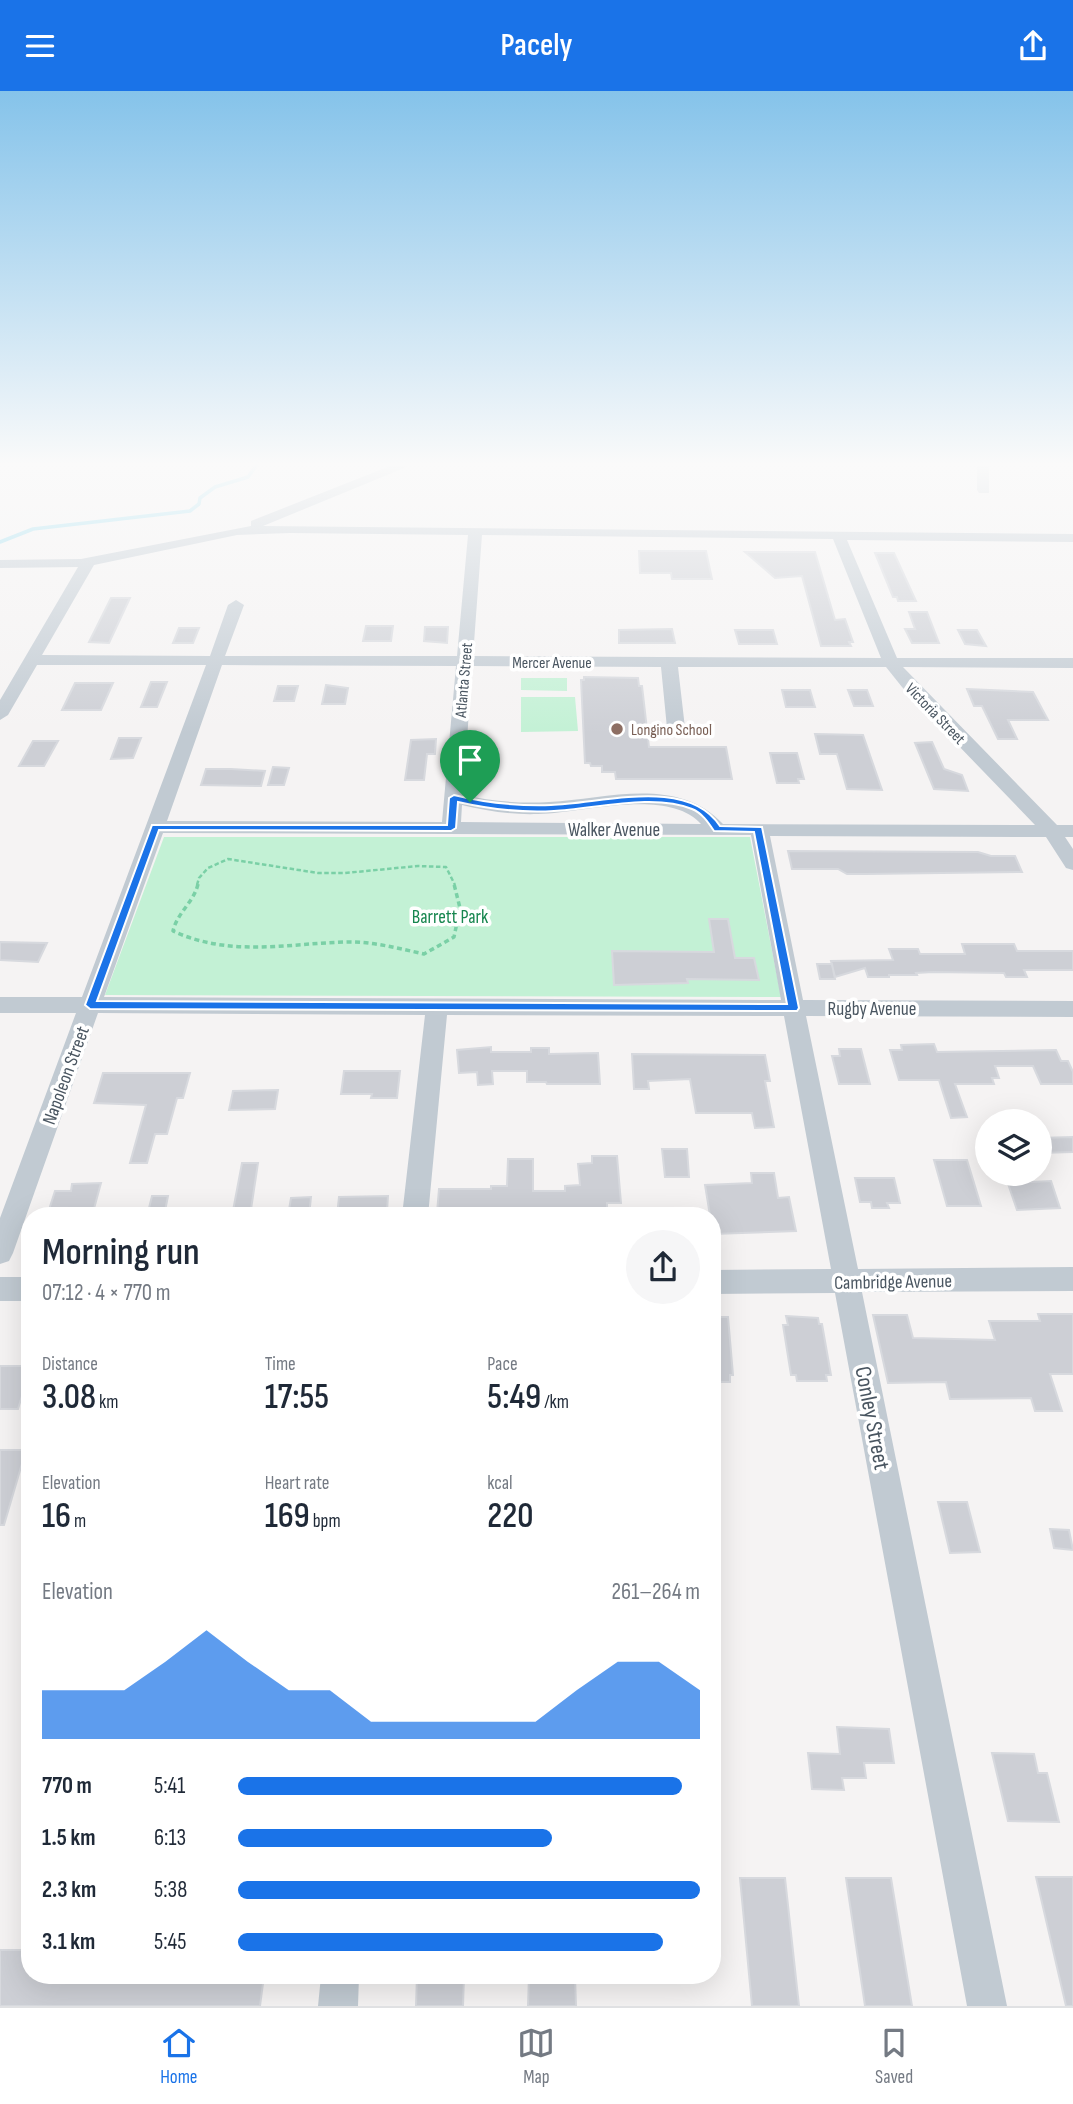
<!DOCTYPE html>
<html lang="en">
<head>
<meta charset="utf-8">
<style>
  :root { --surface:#fff; --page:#f6f6f7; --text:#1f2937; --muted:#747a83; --line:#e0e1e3; --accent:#1a73e8 }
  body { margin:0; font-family:"Sofia Sans Condensed",sans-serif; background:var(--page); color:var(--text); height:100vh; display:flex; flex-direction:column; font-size:26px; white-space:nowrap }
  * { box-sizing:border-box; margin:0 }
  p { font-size:23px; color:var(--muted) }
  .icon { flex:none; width:38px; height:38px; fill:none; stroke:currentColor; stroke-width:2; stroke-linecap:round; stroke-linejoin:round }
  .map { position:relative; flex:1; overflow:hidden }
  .drawer { position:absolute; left:21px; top:1116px; width:700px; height:777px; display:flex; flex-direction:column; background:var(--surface); border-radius:28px; box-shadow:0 7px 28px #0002 }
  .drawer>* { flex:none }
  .tools { position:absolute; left:975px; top:1018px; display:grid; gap:14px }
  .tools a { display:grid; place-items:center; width:77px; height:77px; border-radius:50%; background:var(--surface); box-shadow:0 7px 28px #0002; font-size:35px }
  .pin { position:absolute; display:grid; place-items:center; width:60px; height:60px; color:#fff; margin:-72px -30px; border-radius:50% 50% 50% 0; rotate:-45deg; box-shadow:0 0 7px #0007 }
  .pin .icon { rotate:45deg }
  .round { display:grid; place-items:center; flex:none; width:74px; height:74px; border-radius:37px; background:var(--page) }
  .head { display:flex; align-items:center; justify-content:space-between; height:119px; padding:0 21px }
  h1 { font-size:38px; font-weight:600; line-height:52px }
  .stats { display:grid; grid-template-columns:repeat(3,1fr); gap:10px; height:119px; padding:7px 21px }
  .stats div { display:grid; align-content:center }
  .stats b { font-size:35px; font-weight:600 }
  .stats small { font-size:19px; font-weight:400 }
  .stats p { font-size:19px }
  .chart { height:196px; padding:14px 21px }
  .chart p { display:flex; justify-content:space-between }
  .chart svg { width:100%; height:126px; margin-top:7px; fill:var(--accent); opacity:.7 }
  ul { padding:0 21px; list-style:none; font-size:23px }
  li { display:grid; grid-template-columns:112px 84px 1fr; align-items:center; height:52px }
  li i { height:18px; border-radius:9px; background:var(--accent) }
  header { display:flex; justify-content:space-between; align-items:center; height:91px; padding:0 21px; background:var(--accent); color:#fff; font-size:32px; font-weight:600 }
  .tabs { display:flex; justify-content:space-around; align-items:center; height:98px; border-top:2px solid var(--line); background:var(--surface); font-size:19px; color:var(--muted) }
  .tabs a { display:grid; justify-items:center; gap:4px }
  .tabs .selected { color:var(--accent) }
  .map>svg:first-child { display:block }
  .green { fill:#c3f1d5 }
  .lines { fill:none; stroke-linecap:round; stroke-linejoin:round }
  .stream { stroke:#90daee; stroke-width:3.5 }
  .building { fill:#cdcfd5; stroke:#d7d9de; stroke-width:2 }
  .path-far1 { stroke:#7ad0a6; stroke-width:2.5; stroke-dasharray:4.5 2.5; stroke-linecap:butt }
  .path { stroke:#7ad0a6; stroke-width:3.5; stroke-dasharray:5 3.5; stroke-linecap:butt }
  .minor { fill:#c1cad2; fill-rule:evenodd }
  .route { fill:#1a73e8; stroke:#fff; stroke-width:2; fill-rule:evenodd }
  .education-dot { fill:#8d6e63; stroke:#fff; stroke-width:2.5 }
  .labels { text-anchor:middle; stroke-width:7; stroke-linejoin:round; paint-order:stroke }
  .far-street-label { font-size:16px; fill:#4a5661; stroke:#fff }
  .far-education-label { font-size:16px; fill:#785e54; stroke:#fff; text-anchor:start }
  .street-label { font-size:19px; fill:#4a5661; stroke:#fff }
  .park-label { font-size:19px; fill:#17864f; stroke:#fff }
  .near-street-label { font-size:23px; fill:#4a5661; stroke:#fff }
</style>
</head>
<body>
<header><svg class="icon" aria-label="menu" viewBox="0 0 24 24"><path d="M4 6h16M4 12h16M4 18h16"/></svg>Pacely<svg class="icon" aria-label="share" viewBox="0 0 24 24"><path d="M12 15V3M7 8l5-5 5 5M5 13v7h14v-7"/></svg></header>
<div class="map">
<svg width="1073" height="1915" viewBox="0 0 1073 1915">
  <rect width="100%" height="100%" fill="#f5f3f3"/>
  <path class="green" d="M521,587h46v13l-46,-1z
    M521,606h54l3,34 -57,1z
    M164,746h586l31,160 -676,-2z"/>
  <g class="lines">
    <path class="stream" d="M0,451l33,-13 157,-18 9,-7 1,-6 15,-11 33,-10 8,-11"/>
  </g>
  <path class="building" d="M639,460h67l6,28h-40l-1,-6h-31z
    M745,461h70l20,68 10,-1 8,23h-4l2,4h-30l-19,-70 -27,2z
    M875,462h19l22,48h-18l-1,-4h-4z
    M111,507h19l-21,45 -20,-1z
    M909,521h18l12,31h-27l-7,-14h10z
    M366,535h27l-2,15h-28z
    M425,536h23l-1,16 -23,-2z
    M179,537h20l-6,15h-20z
    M672,538l3,14h-56v-13z
    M735,539h38l4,14h-38z
    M958,539h19l9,16 -21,-2z
    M584,586l54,1 1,8h3l7,61h77l6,32h-116l-1,-7h-13v-6h-11l-1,-3h-5l-4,-83h3z
    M151,591h16l-10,25h-16z
    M75,592h38l-12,27h-39z
    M326,594l22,3 -3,16h-23z
    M278,595h20l-4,15h-20z
    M967,598l66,3 15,28h-40l9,19h-19l-16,-33h-8z
    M782,599h28l5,17h-29z
    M848,599h19l6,16h-19z
    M815,643l48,1 19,55 -35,-1 -10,-35h-17z
    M119,647h22l-8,20 -22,1z
    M436,648l-1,15h-8l-3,26h-19l6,-40z
    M33,650h25l-14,25h-25z
    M932,651l12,27 18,6 6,16 -34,-2 -19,-46z
    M770,662h27l7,26h-6l1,4h-22z
    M273,676l16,1 -5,17h-16z
    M206,678h25l34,2 -4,15 -60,-1z
    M788,760l190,1 13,4h24l7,16 -156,2h-19l-9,-5h-46z
    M709,828h19l7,39h19l5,22 -72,-1 1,4 -74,2 -2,-34 102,1z
    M0,851l47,1 -9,19 -38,-2z
    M962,853h52l3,7h56v19h-49l3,7h-21l-2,-4 -71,-1 -17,1 1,2h-28v2h-21l-3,-9 -30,9 -4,-16 62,-1 -4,-11h29l2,5h45z
    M817,873h15l3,15h-15z
    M934,953l3,8 119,-2 5,11h7l5,11v12h-32l-8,-18h-38l4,12h-7l2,6h-39l12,33 -16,1 -12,-38h-40l-9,-30h12l-1,-5z
    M491,956v5h40v-4h18v6l49,-1 2,31h-53l-1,-2h-19v-11h-35l1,13 -15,1 -1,-13 -18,1 -2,-23z
    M839,958h22l9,35h-31l-7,-28h8z
    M632,963l133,1 5,26h-5l9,46 -19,1 -3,-15h-56l-6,-34 -42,2 1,8h-15z
    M344,980h56l-3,27h-26l1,-4h-31z
    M103,982h87l-7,25h-6l-10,36h-12l-8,29h-17l16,-58 -52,-2z
    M278,999l-3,19 -46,1 4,-19z
    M1073,1046v15l-33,1v-15z
    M662,1058h25l2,28h-24z
    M592,1065h25l4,47h-14v6h-6v7h-135v-3h-29l2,-24h52v-3h16l1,-27h25v32h32v-5l15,-1 -2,-21 14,-1z
    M934,1069h33l14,46h-34z
    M242,1072h16l-8,53h-18z
    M751,1082h23l4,25 11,-1 7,34 -83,3 -8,-49 47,-2z
    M1028,1083l3,8 20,-1 9,27 -43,2 -12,-35z
    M855,1087h39l6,25h-13l2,5h-17l-1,-6h-11z
    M101,1092l-9,33h-45l8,-25h16l1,-7z
    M152,1105h16l-4,20h-17z
    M388,1105l-1,15h-5v5h-45l2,-19z
    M311,1106l-2,19h-21l3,-18z
    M1038,1223h35v60h-23l12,37h-27l-4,-13 -81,1 -4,-17 -58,1 -15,-68h34l6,23 82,2 -6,-19h51z
    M786,1225l32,2 1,6h3l9,51h-5l1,6h-30l-1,-6h-5l-8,-50h5z
    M712,1226h16l5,58h-3v7h-18z
    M0,1275h30v20h-5l-7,23h-18z
    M0,1359h26l-22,75h-4z
    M938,1411h29l13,50 -30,1z
    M1050,1438l19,1 4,20 -19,-2z
    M837,1636l52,2 5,34h-30l2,15h-24l2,12 -32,-1 -4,-36 32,1z
    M992,1662l42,1 4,19h9l12,49 -51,-1z
    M1036,1786h37v129h-7z
    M740,1787h45l14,128h-47z
    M846,1787h45l21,128h-47z
    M0,1859h30v26h234l-4,30h-260z
    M417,1885h47l-1,30h-47z
    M529,1885h46l1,30h-48z"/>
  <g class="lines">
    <path class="path-far1" d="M197,794l2,-7 9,-10 20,-9 90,14h27l73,-7 28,1 9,18"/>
    <path class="path" d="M198,793c-4,18 -21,29 -25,47 56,26 112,13 171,11 27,-1 53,6 80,12l30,-17 6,-29 -6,-24"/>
    <path class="minor" d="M390,375h19l-146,60 810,8v8l-226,-2 50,118h176v10l-170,-1 154,158h16v12h-8l8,12v21l-7,-2 -20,-31 -276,-1 33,164 270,1v16l-267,-1 52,253 215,-2v24l-211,1 145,714h-40l-132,-713 -123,1v-24l119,-1 -47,-253 -337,-1 -19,201h-26l23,-201 -327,-2 -85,240 -4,8 -9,3v-46l76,-205h-76v-16h82l124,-332h-169l-29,50 -8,5v-20l78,-133 -78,1v-8l81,-1 170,-33v-5zM290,442l178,2 -11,121h-232l19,-51 -8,-5 -8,5 -18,51 -168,-1 52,-90 143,-30zM482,444l351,4 48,119 -408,-2zM222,574l234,1 -14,156 -275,-1zM472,575l189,1 6,61 9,5 9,-5 -7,-61h208l16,20 133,138 -312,-1c-46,-49 -116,-25 -174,-22 -29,2 -58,-1 -86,-7v-8l23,-17 -9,-5 -12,5zM462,714c25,6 50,10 76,9 45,-1 130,-27 163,10l-240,-2zM163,742l588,2 30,165 -677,-3z
      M977,375h12v27h-10l-2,-3z
      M0,1186h30v24h-30z
      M321,1885h38l-1,30h-40z"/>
  </g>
  <linearGradient id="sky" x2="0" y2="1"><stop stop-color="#85c3ea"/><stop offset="0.58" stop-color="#fafafa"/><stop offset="1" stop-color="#fafafa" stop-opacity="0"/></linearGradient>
  <rect width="1073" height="643" fill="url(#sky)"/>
  <path class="route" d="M454,704c32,8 64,11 97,10 50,-1 136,-29 169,21l42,1 37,181 -2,3 -707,-2 -5,-4 67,-180h295l2,-27zM458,711c31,7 64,11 96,9 40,-2 100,-18 138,-2 10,4 16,13 22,22l40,1 33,172 -690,-3 62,-171 292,1 5,-3z"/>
  <circle class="education-dot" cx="617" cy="638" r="7"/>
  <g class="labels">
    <g class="far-street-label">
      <text x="552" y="577">Mercer Avenue</text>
      <text transform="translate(463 589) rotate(-85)" y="6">Atlanta Street</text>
      <text transform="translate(936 622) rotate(46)" y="6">Victoria Street</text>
    </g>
    <g class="far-education-label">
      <text x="631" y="644">Longino School</text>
    </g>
    <g class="street-label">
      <text x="614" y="745">Walker Avenue</text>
      <text x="872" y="924">Rugby Avenue</text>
      <text transform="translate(65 984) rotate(-70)" y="7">Napoleon Street</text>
      <text transform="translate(893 1190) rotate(-1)" y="7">Cambridge Avenue</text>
    </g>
    <g class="park-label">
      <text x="450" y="832">Barrett Park</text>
    </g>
    <g class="near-street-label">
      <text transform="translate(873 1327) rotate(79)" y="8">Conley Street</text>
    </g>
  </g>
</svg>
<div class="tools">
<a><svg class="icon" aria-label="layers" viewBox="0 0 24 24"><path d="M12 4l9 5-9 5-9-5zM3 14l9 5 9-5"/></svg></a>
</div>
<div class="pin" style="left:470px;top:711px;background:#1e9e55"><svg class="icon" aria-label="arrive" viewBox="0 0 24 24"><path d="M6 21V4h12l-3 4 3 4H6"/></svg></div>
<section class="drawer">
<div class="head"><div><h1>Morning run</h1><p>07:12 · 4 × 770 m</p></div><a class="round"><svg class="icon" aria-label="share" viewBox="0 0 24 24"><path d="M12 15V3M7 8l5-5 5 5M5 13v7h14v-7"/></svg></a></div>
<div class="stats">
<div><p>Distance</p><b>3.08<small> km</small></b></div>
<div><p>Time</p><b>17:55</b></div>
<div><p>Pace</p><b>5:49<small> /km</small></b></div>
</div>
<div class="stats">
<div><p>Elevation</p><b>16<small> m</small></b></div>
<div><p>Heart rate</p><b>169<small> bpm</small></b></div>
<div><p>kcal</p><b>220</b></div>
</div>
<div class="chart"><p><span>Elevation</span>261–264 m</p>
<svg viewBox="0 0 160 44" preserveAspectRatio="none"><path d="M0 44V27L10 27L20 27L30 17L40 6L50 17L60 27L70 27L80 38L90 38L100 38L110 38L120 38L130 27L140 17L150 17L160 27V44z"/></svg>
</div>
<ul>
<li><b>770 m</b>5:41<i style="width:96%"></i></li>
<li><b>1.5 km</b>6:13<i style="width:68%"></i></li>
<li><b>2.3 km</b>5:38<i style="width:100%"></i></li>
<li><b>3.1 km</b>5:45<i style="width:92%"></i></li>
</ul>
</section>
</div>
<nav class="tabs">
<a class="selected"><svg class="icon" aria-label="home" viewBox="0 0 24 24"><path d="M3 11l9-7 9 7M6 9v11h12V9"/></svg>Home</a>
<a><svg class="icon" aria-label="map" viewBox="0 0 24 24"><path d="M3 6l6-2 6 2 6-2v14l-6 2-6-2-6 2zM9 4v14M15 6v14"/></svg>Map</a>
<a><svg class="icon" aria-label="saved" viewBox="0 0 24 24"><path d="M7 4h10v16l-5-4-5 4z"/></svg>Saved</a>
</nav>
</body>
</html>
